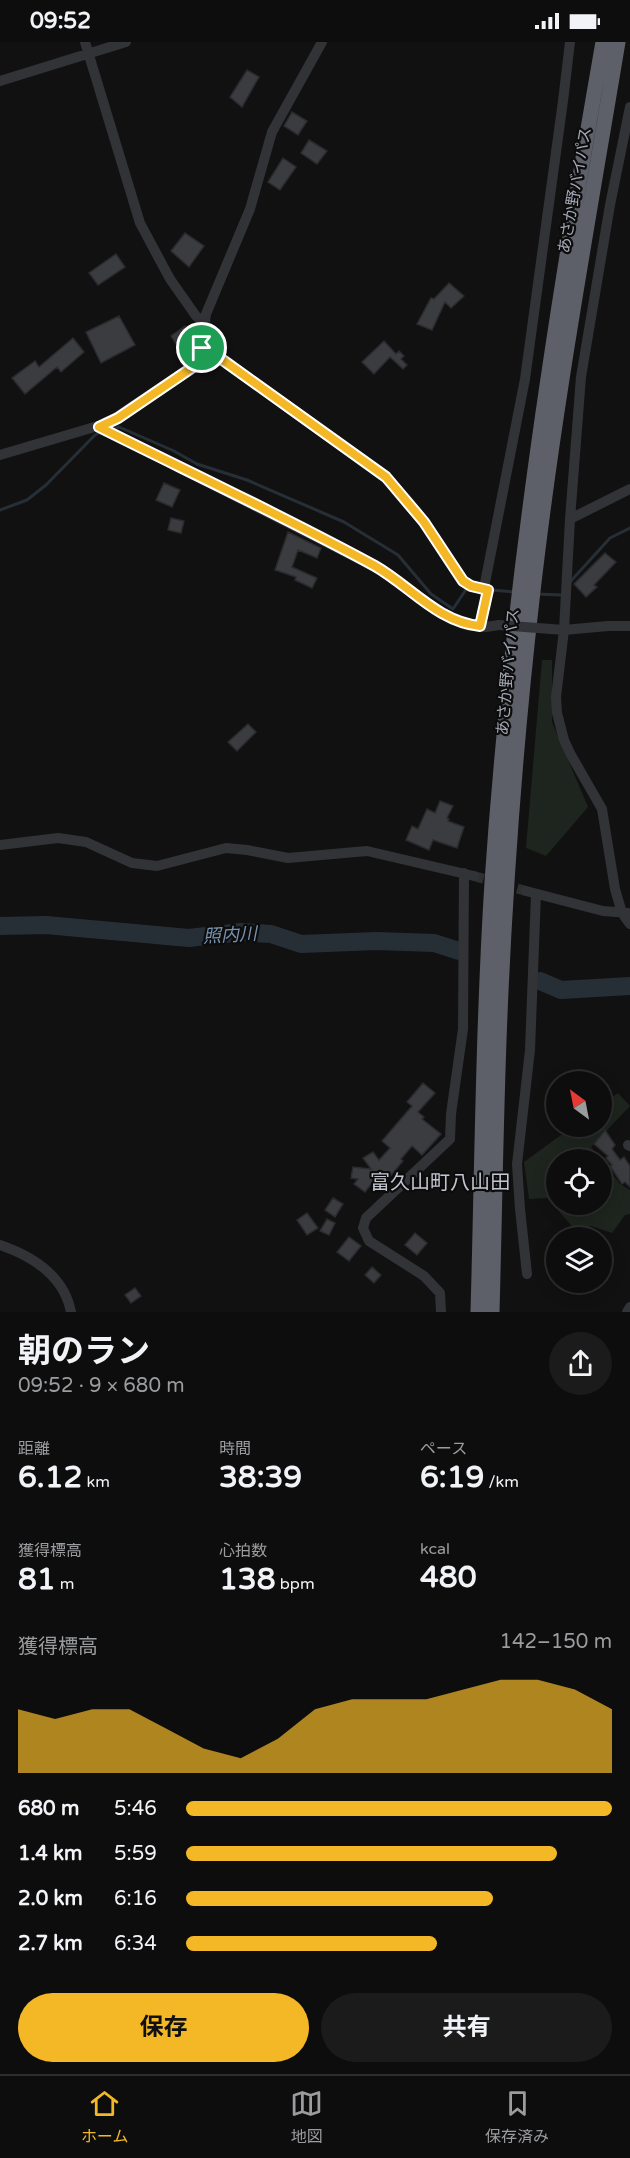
<!DOCTYPE html>
<html lang="ja">
<head>
<meta charset="utf-8">
<style>
  :root { --surface:#0d0d0e; --page:#1b1b1c; --text:#f1f3f6; --muted:#9a9c9e; --line:#2d2d2e; --accent:#f4b827 }
  body { margin:0; font-family:"Varela Round","Noto Sans JP",sans-serif; background:var(--page); color:var(--text); height:100vh; display:flex; flex-direction:column; font-size:22px; white-space:nowrap }
  * { box-sizing:border-box; margin:0 }
  p { font-size:20px; color:var(--muted) }
  .icon { flex:none; width:33px; height:33px; fill:none; stroke:currentColor; stroke-width:2; stroke-linecap:round; stroke-linejoin:round }
  .map { position:relative; height:1270px; overflow:hidden }
  .drawer { display:flex; flex-direction:column; background:var(--surface); flex:1 }
  .drawer>* { flex:none }
  .needle { width:39px; rotate:328deg }
  .buttons { position:absolute; left:546px; top:1029px; display:grid; gap:12px }
  .buttons a { display:grid; place-items:center; width:66px; height:66px; border-radius:50%; background:var(--surface); box-shadow:0 3px 15px #0003,0 0 0 2px var(--line); font-size:30px }
  .pin { position:absolute; display:grid; place-items:center; width:51px; height:51px; color:#fff; margin:-26px; border:3px solid #fff; border-radius:50%; box-shadow:0 2px 6px #0007 }
  .round { display:grid; place-items:center; flex:none; width:63px; height:63px; border-radius:32px; background:var(--page) }
  .head { display:flex; align-items:center; justify-content:space-between; height:102px; padding:0 18px }
  h1 { font-size:33px; font-weight:700; line-height:45px }
  .stats { display:grid; grid-template-columns:repeat(3,1fr); gap:9px; height:102px; padding:6px 18px }
  .stats div { display:grid; align-content:center }
  .stats b { font-size:30px; font-weight:700 }
  .stats small { font-size:16px; font-weight:400 }
  .stats p { font-size:16px }
  .chart { height:168px; padding:12px 18px }
  .chart p { display:flex; justify-content:space-between }
  .chart svg { width:100%; height:108px; margin-top:6px; fill:var(--accent); opacity:.7 }
  .primary-button { display:flex; gap:12px; margin-top:auto; padding:12px 18px }
  .primary-button a { flex:1; height:69px; border-radius:36px; background:var(--accent); color:#111; font-size:24px; font-weight:700; line-height:69px; text-align:center }
  .primary-button a+a { background:var(--page); color:var(--text) }
  ul { padding:0 18px; list-style:none; font-size:20px }
  li { display:grid; grid-template-columns:96px 72px 1fr; align-items:center; height:45px }
  li i { height:15px; border-radius:8px; background:var(--accent) }
  .status { display:flex; justify-content:space-between; align-items:center; height:42px; padding:0 30px; background:var(--surface); direction:ltr }
  .status svg { height:16px; fill:currentColor }
  .menu { display:flex; justify-content:space-around; align-items:center; height:84px; border-top:2px solid var(--line); background:var(--surface); font-size:16px; color:var(--muted) }
  .menu a { display:grid; justify-items:center; gap:3px }
  .menu .selected { color:var(--accent) }
  .map>svg:first-child { display:block }
  .green { fill:#1d251e }
  .lines { fill:none; stroke-linecap:round; stroke-linejoin:round }
  .stream { stroke:#272f36; stroke-width:3 }
  .river { stroke:#272f36; stroke-width:18 }
  .building { fill:#3b3c40; stroke:#2b2b2f; stroke-width:1.5 }
  .minor-tunnel { stroke:#2e2f32; stroke-width:10; stroke-dasharray:10 5; stroke-linecap:butt }
  .minor { stroke:#323337; stroke-width:10 }
  .highway { stroke:#5e6069; stroke-width:15 }
  .minor-bridge { stroke:#323337; stroke-width:10 }
  .route-casing { stroke:#fff; stroke-width:12 }
  .route { stroke:#f4b827; stroke-width:8 }
  .labels { text-anchor:middle; stroke-width:4.5; stroke-linejoin:round; paint-order:stroke }
  .street-label { font-size:16px; fill:#a2a7b3; stroke:#0c0c0d }
  .water-label { font-size:18px; font-style:italic; fill:#7893b0; stroke:#0c0c0d }
  .quarter-label { font-size:20px; fill:#c3c6cf; stroke:#0c0c0d }
</style>
</head>
<body>
<div class="status"><b>09:52</b><svg viewBox="0 0 49 12"><path d="M0 12V9h3v3zM5 12V6h3v6zM10 12V3h3v9zM15 12V0h3v12zM26 1h20v11H26zM47 4h2v5h-2z"/></svg></div>
<div class="map">
<svg width="630" height="1270" viewBox="0 0 630 1270">
  <rect width="100%" height="100%" fill="#111112"/>
  <path class="green" d="M542,618h10v62l36,85 -42,49 -20,-8z
    M618,1051l12,13 -39,41 10,13h-45v44h46v-44l18,24 10,6v24l-5,1 -13,18 -21,-7 -12,8 -32,-36 -18,1 -5,-37 48,-35 30,-1v-21z"/>
  <g class="lines">
    <path class="stream" d="M111,388l8,-3 55,24 23,13 50,16 97,42 54,33 33,39 22,15 14,-21
      M0,468l27,-10 19,-15 49,-50 6,-3
      M570,540l40,-44 20,-10
      M491,548l24,2
      M536,552l26,1"/>
    <path class="river" d="M0,884l46,-1 143,13 52,-6 30,2 30,10 76,-3 57,2 25,8
      M540,939l21,9 69,-4"/>
  </g>
  <path class="building" d="M247,28l12,7 -17,30 -12,-10z
    M292,70l15,9 -9,14 -14,-9z
    M309,98l18,11 -10,13 -16,-11z
    M283,116l13,9 -16,23 -12,-8z
    M185,191l19,13 -15,21 -18,-16z
    M116,212l9,13 -27,18 -9,-12z
    M449,241l15,13 -13,12 -6,-6 -13,28 -15,-6 14,-26 3,1z
    M119,274l16,29 -34,18 -15,-31z
    M185,284l8,13 -14,10 -8,-13z
    M73,296l11,14 -23,20 -4,-5 -32,27 -13,-16 23,-17 4,6z
    M384,299l12,13 3,-3 5,5 -3,3 6,6 -4,4 -13,-12 -16,17 -12,-12z
    M164,441l16,7 -8,17 -16,-7z
    M171,476l13,3 -3,12 -13,-3z
    M288,490l33,16 -4,10 -19,-8 -6,17 25,11 -5,10 -17,-8 1,-3 -21,-7z
    M605,511l11,9 -22,23 3,2 -11,10 -12,-13z
    M248,682l8,8 -19,19 -9,-9z
    M440,759l13,5 -6,12 2,1 -1,2 16,6 -7,21 -24,-8 -4,10 -23,-10 6,-14 6,3 9,-20 8,4z
    M423,1041l12,10 -17,19 6,5 -2,2 19,15 -19,21 -10,-9 -11,13 2,2 -16,19 -7,-7 -15,19 -11,-8 4,-5 -7,-1 2,-11 18,2 -8,-11 10,-6 6,8 11,-12 -8,-7 30,-35 -5,-4z
    M605,1088l10,15 -3,4 8,11 4,-3 6,9v21l-5,-5 -3,2 -12,-18 2,-1 -6,-7 2,-2 -14,-12z
    M333,1156l10,6 -8,13 -10,-7z
    M307,1171l11,15 -11,7 -10,-15z
    M327,1177l8,4 -6,12 -9,-4z
    M415,1191l12,10 -10,12 -12,-10z
    M349,1195l12,9 -12,15 -12,-9z
    M372,1225l9,8 -7,8 -9,-8z
    M135,1246l6,8 -10,7 -6,-8z"/>
  <g class="lines">
    <path class="minor-tunnel" d="M474,834l52,15"/>
    <path class="minor" d="M85,0l55,181 30,56 26,37 8,7
      M0,39l126,-39
      M630,65l-20,98 -29,172 -11,142 -6,111 -8,67 1,16 7,27 7,15 31,54 13,80 7,24 8,11
      M202,306l14,7 93,68 77,54 38,46 39,58 8,5 13,2
      M99,385l278,141 70,49 19,8 20,2 13,-2
      M0,413l108,-32 89,-60 4,-9 5,-40 44,-105 22,-77 50,-90
      M570,477l60,-30
      M480,584l8,-36 -4,-2 41,-209 38,-278 7,-59
      M564,588l44,-4h22
      M0,803l58,-7 28,4 46,21 25,3 69,-18 21,2 41,8 79,-7 107,25
      M526,849l77,20 25,2
      M628,1103l2,1
      M0,1203c32,11 64,31 71,67
      M527,1232l-7,-65 -3,-45 13,-114 6,-156
      M441,1270l-1,-19 -16,-17 -55,-35 -6,-13 3,-10 84,-79 1,-25 12,-85 1,-156
      M627,1270l3,-5"/>
    <path class="highway" d="M478,1270c4,-143 5,-287 14,-430 19,-282 62,-561 111,-840
      M492,1270c3,-107 4,-214 9,-321 6,-130 16,-261 31,-391 21,-187 55,-372 86,-558"/>
    <path class="minor-bridge" d="M499,583l65,5"/>
  </g>
  <g class="lines">
    <defs>
      <path id="route" d="M202,306l11,5 173,124 38,45 39,59 8,5 17,4 -8,36c-42,-4 -70,-40 -105,-60 -90,-49 -184,-93 -276,-139l19,-9 75,-51 7,-9z"/>
    </defs>
    <use href="#route" class="route-casing"/>
    <use href="#route" class="route"/>
  </g>
  <g class="labels">
    <g class="street-label">
      <text transform="translate(574 148) rotate(-80)" y="6">あさか野バイパス</text>
      <text transform="translate(507 630) rotate(-85)" y="6">あさか野バイパス</text>
    </g>
    <g class="water-label">
      <text transform="translate(230 893) rotate(-3)" y="6">照内川</text>
    </g>
    <g class="quarter-label">
      <text x="440" y="1147">富久山町八山田</text>
    </g>
  </g>
</svg>
<div class="buttons">
<a><svg class="needle" viewBox="-14 -14 28 28"><path d="M0-13l5 13h-10z" fill="#e53935"/><path d="M0 13l5-13h-10z" fill="#9a9c9e"/></svg></a>
<a><svg class="icon" aria-label="locate" viewBox="0 0 24 24"><circle cx="12" cy="12" r="6"/><path d="M12 2v4M12 18v4M2 12h4M18 12h4"/></svg></a>
<a><svg class="icon" aria-label="layers" viewBox="0 0 24 24"><path d="M12 4l9 5-9 5-9-5zM3 14l9 5 9-5"/></svg></a>
</div>
<div class="pin" style="left:202px;top:306px;background:#1e9e55"><svg class="icon" aria-label="arrive" viewBox="0 0 24 24"><path d="M6 21V4h12l-3 4 3 4H6"/></svg></div>
</div>
<section class="drawer">
<div class="head"><div><h1>朝のラン</h1><p>09:52 · 9 × 680 m</p></div><a class="round"><svg class="icon" aria-label="share" viewBox="0 0 24 24"><path d="M12 15V3M7 8l5-5 5 5M5 13v7h14v-7"/></svg></a></div>
<div class="stats">
<div><p>距離</p><b>6.12<small> km</small></b></div>
<div><p>時間</p><b>38:39</b></div>
<div><p>ペース</p><b>6:19<small> /km</small></b></div>
</div>
<div class="stats">
<div><p>獲得標高</p><b>81<small> m</small></b></div>
<div><p>心拍数</p><b>138<small> bpm</small></b></div>
<div><p>kcal</p><b>480</b></div>
</div>
<div class="chart"><p><span>獲得標高</span>142–150 m</p>
<svg viewBox="0 0 160 44" preserveAspectRatio="none"><path d="M0 44V18L10 22L20 18L30 18L40 26L50 34L60 38L70 30L80 18L90 14L100 14L110 14L120 10L130 6L140 6L150 10L160 18V44z"/></svg>
</div>
<ul>
<li><b>680 m</b>5:46<i style="width:100%"></i></li>
<li><b>1.4 km</b>5:59<i style="width:87%"></i></li>
<li><b>2.0 km</b>6:16<i style="width:72%"></i></li>
<li><b>2.7 km</b>6:34<i style="width:59%"></i></li>
</ul>
<div class="primary-button"><a>保存</a><a>共有</a></div>
</section>
<nav class="menu">
<a class="selected"><svg class="icon" aria-label="home" viewBox="0 0 24 24"><path d="M3 11l9-7 9 7M6 9v11h12V9"/></svg>ホーム</a>
<a><svg class="icon" aria-label="map" viewBox="0 0 24 24"><path d="M3 6l6-2 6 2 6-2v14l-6 2-6-2-6 2zM9 4v14M15 6v14"/></svg>地図</a>
<a><svg class="icon" aria-label="saved" viewBox="0 0 24 24"><path d="M7 4h10v16l-5-4-5 4z"/></svg>保存済み</a>
</nav>
</body>
</html>
